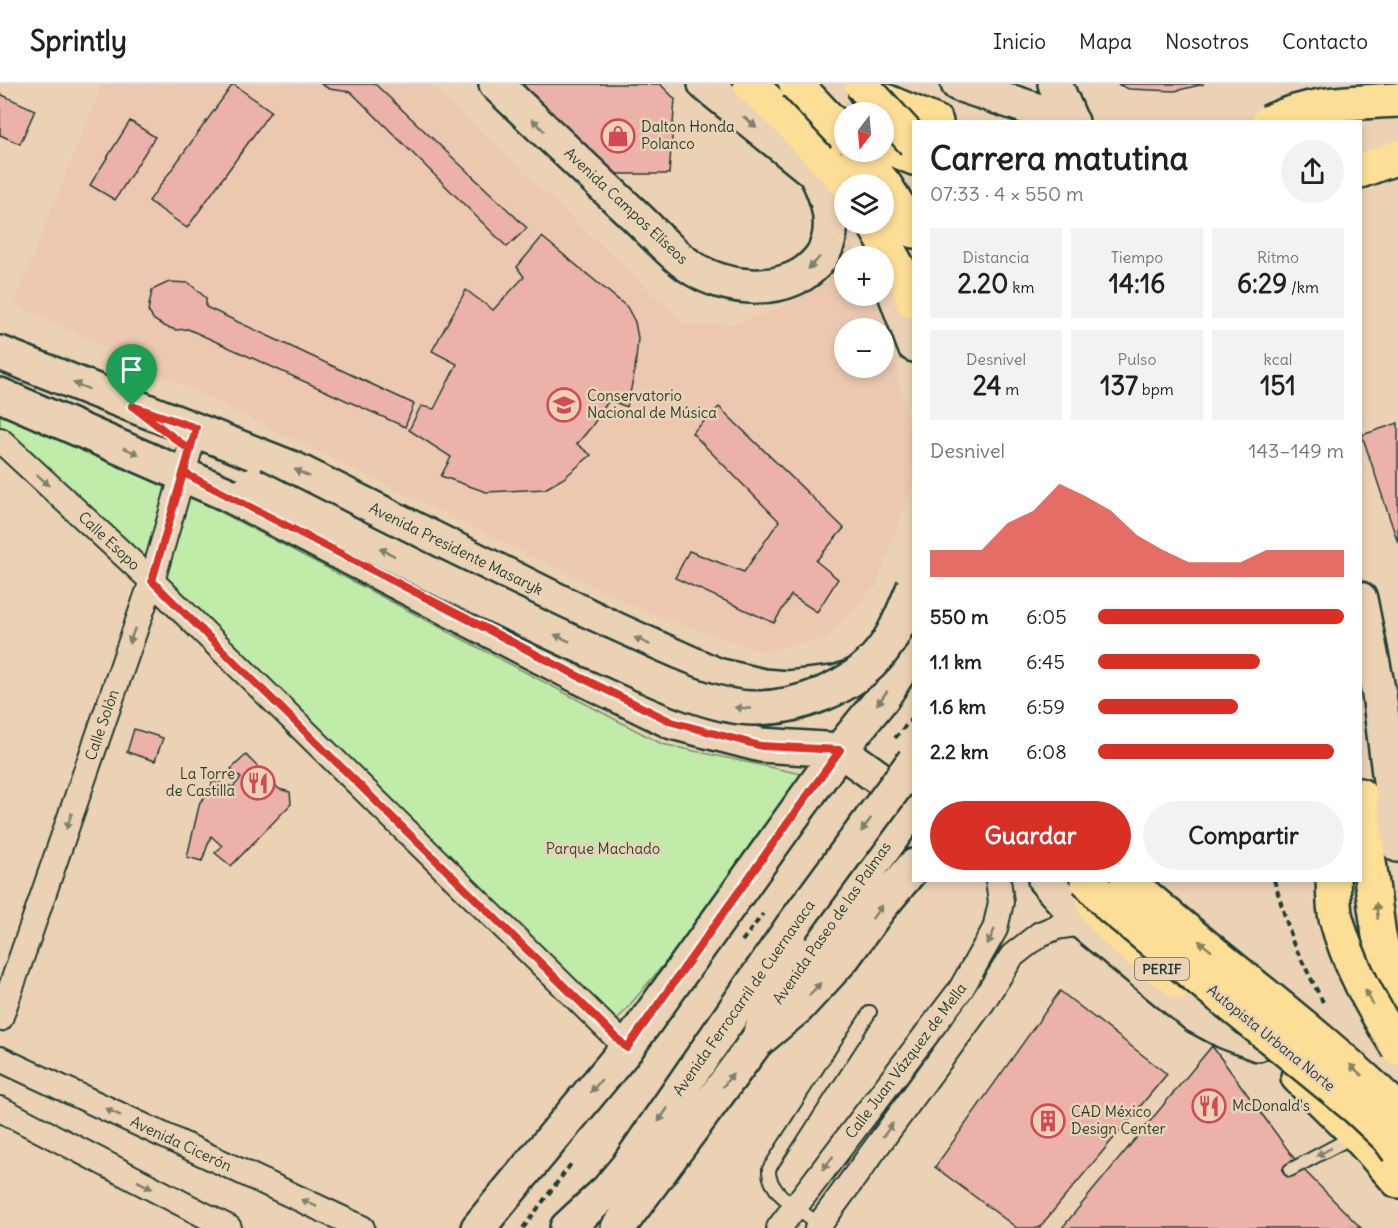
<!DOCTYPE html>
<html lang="es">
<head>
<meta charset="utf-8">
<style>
  :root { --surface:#fff; --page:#f2f2f2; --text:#202124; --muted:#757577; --line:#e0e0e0; --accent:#d93025 }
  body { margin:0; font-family:Delius,sans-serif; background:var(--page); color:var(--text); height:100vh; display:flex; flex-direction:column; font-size:22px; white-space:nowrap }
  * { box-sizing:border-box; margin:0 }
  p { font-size:20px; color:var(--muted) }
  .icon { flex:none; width:33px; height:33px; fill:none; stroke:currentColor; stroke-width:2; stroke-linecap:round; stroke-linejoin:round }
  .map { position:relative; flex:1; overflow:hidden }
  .drawer { position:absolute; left:912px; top:36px; width:450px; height:762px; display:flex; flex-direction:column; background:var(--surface); border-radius:0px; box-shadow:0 3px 9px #0003 }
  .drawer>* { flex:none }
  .needle { width:39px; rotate:196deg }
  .buttons { position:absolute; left:834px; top:18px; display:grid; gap:12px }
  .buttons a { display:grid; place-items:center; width:60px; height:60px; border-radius:50%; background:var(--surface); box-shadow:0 3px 9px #0003; font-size:30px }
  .pin { position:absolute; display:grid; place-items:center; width:51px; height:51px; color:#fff; margin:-62px -26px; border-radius:50% 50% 50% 0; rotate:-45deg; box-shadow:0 0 6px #0007 }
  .pin .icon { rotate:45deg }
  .round { display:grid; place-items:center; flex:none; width:63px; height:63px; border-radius:32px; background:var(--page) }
  .overview { display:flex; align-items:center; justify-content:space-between; height:102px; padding:0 18px }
  h1 { font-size:33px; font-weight:700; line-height:45px }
  .figures { display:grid; grid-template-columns:repeat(3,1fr); gap:9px; height:102px; padding:6px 18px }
  .figures div { display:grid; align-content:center; border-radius:0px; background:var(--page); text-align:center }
  .figures b { font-size:26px; font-weight:700 }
  .figures small { font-size:16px; font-weight:400 }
  .figures p { font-size:16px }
  .chart { height:168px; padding:12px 18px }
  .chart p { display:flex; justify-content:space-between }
  .chart svg { width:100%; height:108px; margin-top:6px; fill:var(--accent); opacity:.7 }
  .action { display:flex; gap:12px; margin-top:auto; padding:12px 18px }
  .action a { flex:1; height:69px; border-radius:36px; background:var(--accent); color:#fff; font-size:24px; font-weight:700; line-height:69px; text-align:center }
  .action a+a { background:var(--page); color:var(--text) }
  ul { padding:0 18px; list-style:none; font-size:20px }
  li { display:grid; grid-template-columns:96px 72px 1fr; align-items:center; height:45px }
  li i { height:15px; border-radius:8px; background:var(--accent) }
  header { display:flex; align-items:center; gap:36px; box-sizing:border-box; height:84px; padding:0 30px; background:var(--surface); border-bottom:2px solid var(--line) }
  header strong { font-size:28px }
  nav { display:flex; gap:33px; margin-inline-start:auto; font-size:21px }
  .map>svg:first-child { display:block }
  .built { fill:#ecc8b1; fill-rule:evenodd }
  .green { fill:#c0eba8; stroke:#70946e; stroke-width:1.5 }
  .building { fill:#ecb2a9; stroke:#1f3d34; stroke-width:1.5 }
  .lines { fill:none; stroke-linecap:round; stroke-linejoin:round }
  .lane-casing { stroke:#1f3d34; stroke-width:16 }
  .street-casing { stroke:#1f3d34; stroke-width:28 }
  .secondary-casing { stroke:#1f3d34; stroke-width:38 }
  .highway-casing { stroke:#1f3d34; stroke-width:38 }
  .path { stroke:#1f3d34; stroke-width:4; stroke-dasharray:6 4.5; stroke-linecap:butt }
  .lane { stroke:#ecd2b4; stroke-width:12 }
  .street { stroke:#ecd2b4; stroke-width:24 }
  .secondary { stroke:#ecd2b4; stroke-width:33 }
  .highway { stroke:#fdde96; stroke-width:33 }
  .secondary-bridge-casing { stroke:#1f3d34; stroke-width:38; stroke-linecap:butt }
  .highway-bridge-casing { stroke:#1f3d34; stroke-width:38; stroke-linecap:butt }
  .secondary-bridge { stroke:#ecd2b4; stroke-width:33 }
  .highway-bridge { stroke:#fdde96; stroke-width:33 }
  .oneway { fill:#7b806e }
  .oneway2 { fill:#838560 }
  .route-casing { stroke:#fff; stroke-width:12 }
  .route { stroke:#d93025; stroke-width:8 }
  .labels { text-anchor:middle; stroke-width:5; stroke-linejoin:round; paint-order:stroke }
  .shield { fill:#ecd2b4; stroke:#5c6a5a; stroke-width:1.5 }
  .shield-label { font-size:14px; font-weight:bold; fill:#1f3d34 }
  .poi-label { font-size:15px; fill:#1f3d34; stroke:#ecd2b4; text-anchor:start }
  .street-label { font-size:15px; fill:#1f3d34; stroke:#ecd2b4 }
  .park-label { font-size:15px; fill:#27463a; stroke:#ecd2b4 }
</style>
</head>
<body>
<header>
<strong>Sprintly</strong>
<nav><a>Inicio</a><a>Mapa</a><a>Nosotros</a><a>Contacto</a></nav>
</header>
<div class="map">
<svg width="1398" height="1144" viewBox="0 0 1398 1144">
  <rect width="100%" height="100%" fill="#ecd2b4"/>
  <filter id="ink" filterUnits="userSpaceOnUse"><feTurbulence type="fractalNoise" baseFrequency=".0167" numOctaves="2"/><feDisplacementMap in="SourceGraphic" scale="12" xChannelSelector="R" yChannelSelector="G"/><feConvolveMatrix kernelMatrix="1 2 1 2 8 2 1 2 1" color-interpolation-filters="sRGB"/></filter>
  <g filter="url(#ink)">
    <path class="built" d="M102,0h328l256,241 50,-1 45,-17 23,-15 27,-36 12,-30 16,30h-15v40h36l33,146v42l-36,100 -52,55 -63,13 -114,-39 -634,-310zM844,244h40v40h-40z"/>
    <path class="green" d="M0,315l36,16 626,329 158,34 -207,247 -613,-589z"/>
    <path class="building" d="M233,0l38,27 -84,117 -38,-27z
      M321,0h54l152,144 -20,19 -156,-155 -22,-3z
      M515,0h145l15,15 -6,75h-71z
      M1117,0h87l-29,7 -46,-2z
      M0,10l35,16 -15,34 -20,-9z
      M130,37l25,16 -40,63 -25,-15z
      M542,153l85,70 8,15 3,16 -3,32 -8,37 -18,-7 -17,26 -15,18 14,11 -27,23 -19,11 -59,3 -45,-16 10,-19 -42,-27 12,-24 13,3 23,-45 -25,-13 34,-61 27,20 31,-33 -7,-10z
      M169,198l20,1 17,15v9l208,97 -9,23 -217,-98 -12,1 -12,-4 -10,-6 -6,-9 4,-21z
      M719,323l125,121 -28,33 22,18 -21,33 -26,-17 -17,28 -99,-45 14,-27 55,21 35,-51 -87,-88z
      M1398,339v120l-36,-108z
      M134,645l29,9 -8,23 -28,-9z
      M246,671l33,34 11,3 1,12 -60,62 -16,-13 7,-7 -11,-10 -9,25 -15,-4 13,-55 8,-8 5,-13 20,6 8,-9 -10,-9z
      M1060,907l107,83 -128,154h-22l-82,-61z
      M1212,962l87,119 62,63h-299z"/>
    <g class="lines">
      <defs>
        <path id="lane" d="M1290,1086l66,-35
          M819,1140c-17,-13 -52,-31 -50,-55l101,-157"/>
        <path id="street" d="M0,356l152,141 475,467
          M0,935l152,-438 44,-153
          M0,975l362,169
          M0,1025l229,119
          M779,1144l182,-239 34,-60 6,-27 -3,-22
          M817,1144l165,-225 30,-47 28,-22 17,-7 26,-4"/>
        <path id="secondary" d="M496,0c44,42 88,84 132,125 20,18 39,41 60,56 37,27 104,32 133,-8 18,-27 7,-61 -7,-86
          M705,0l124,100
          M958,0l114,38
          M1055,0l16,37
          M1357,38l41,-15
          M1360,66l38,-13
          M888,191l26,70
          M0,269l294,116 321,160 102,46 47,11 24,2 47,-5 45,-16 16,-8 18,-14
          M0,311l227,99 353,183 92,45 89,23 79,5 74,53
          M1360,515l19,95 19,151
          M1045,796l38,43 113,93 28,15 34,13
          M760,949l21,-43 133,-183
          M478,1144l149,-180 213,-298 43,-53 30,-47
          M567,1144l41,-38 19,-23 164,-239
          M618,1144l138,-186 42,-35 44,-48 38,-52 34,-41"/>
        <path id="highway" d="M750,0l41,39 57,61
          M866,9l70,29
          M884,61l30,13
          M858,68l27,33 29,46
          M1360,87l38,-14
          M874,140l33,59 7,19
          M1360,711l19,141 19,73
          M1094,821c22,33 55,54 86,77
          M1298,993l59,58 41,46"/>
      </defs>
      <use href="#lane" class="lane-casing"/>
      <use href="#street" class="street-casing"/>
      <use href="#secondary" class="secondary-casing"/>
      <use href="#highway" class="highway-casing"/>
      <path class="path" d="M895,654l19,-22
        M1274,796l19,63 32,63
        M742,857l21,-27
        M523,1144l48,-64"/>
      <use href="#lane" class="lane"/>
      <use href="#street" class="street"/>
      <use href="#secondary" class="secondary"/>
      <use href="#highway" class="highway"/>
      <defs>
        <path id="secondary-bridge" d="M253,401c117,59 234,119 354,173 41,18 100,49 145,50 45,1 101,-20 129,-56 15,-19 23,-42 33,-65
          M791,844l123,-167"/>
        <path id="highway-bridge" d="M796,0l48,51
          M861,0l53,58
          M1269,38c45,-21 81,-19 129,-22
          M1087,796l24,27 246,201 31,29 10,14
          M1127,796c89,79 186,148 271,230
          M1333,796c1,13 0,26 3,38 12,46 37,90 62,130"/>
      </defs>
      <use href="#secondary-bridge" class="secondary-bridge-casing"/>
      <use href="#highway-bridge" class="highway-bridge-casing"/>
      <use href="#secondary-bridge" class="secondary-bridge"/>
      <use href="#highway-bridge" class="highway-bridge"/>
    </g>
    <defs><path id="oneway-solid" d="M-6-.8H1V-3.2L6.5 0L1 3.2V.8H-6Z" transform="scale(1.5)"/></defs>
    <g class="oneway">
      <use href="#oneway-solid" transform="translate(750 38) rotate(39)"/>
      <use href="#oneway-solid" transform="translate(538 41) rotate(-136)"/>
      <use href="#oneway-solid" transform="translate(814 179) rotate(134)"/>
      <use href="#oneway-solid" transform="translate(81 302) rotate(-158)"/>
      <use href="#oneway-solid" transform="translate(131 367) rotate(23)"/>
      <use href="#oneway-solid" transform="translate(302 389) rotate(-154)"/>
      <use href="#oneway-solid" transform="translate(43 396) rotate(43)"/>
      <use href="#oneway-solid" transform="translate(387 468) rotate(-153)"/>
      <use href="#oneway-solid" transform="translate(132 552) rotate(109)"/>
      <use href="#oneway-solid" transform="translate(562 554) rotate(-156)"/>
      <use href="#oneway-solid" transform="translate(642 557) rotate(-155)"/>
      <use href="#oneway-solid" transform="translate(882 614) rotate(127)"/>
      <use href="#oneway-solid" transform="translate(743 624) rotate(-175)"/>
      <use href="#oneway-solid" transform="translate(69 737) rotate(109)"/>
      <use href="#oneway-solid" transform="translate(866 741) rotate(126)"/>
      <use href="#oneway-solid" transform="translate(877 828) rotate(-54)"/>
      <use href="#oneway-solid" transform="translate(991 853) rotate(115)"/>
      <use href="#oneway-solid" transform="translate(815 905) rotate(-47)"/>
      <use href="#oneway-solid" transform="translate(728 996) rotate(-54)"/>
      <use href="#oneway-solid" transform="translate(596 1002) rotate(130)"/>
      <use href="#oneway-solid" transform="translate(113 1028) rotate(-155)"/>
      <use href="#oneway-solid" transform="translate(663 1031) rotate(124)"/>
      <use href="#oneway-solid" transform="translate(888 1046) rotate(-54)"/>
      <use href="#oneway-solid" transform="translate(1324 1068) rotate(152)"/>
      <use href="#oneway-solid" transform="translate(828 1079) rotate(127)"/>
      <use href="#oneway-solid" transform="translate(145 1101) rotate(27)"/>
      <use href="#oneway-solid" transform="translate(309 1119) rotate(-155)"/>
    </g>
    <g class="oneway2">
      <use href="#oneway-solid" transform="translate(1377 827) rotate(-96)"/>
      <use href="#oneway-solid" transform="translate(1205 862) rotate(-141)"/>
      <use href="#oneway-solid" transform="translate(1369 913) rotate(-117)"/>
      <use href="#oneway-solid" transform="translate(1356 986) rotate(-138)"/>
    </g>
  </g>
  <g class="lines" filter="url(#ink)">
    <defs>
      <path id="route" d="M132,322l58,44 -38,131 475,467 213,-298 -79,-4 -89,-24 -92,-45 -396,-204 12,-45 -64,-22"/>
    </defs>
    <use href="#route" class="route-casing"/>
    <use href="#route" class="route"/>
  </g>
  <defs>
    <symbol id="shop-ring" viewBox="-11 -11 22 22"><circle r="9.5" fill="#ecd2b4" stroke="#d1495b" stroke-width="1.5"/><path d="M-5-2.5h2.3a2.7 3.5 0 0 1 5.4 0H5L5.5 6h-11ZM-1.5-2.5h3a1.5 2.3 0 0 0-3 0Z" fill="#d1495b"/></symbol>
    <symbol id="university-ring" viewBox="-11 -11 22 22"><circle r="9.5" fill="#ecd2b4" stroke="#d1495b" stroke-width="1.5"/><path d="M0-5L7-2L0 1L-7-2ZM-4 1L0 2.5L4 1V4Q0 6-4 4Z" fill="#d1495b"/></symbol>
    <symbol id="restaurant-ring" viewBox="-11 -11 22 22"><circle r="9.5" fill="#ecd2b4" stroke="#d1495b" stroke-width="1.5"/><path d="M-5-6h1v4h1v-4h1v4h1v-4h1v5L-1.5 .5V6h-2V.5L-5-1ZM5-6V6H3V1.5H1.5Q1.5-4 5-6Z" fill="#d1495b"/></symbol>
    <symbol id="building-ring" viewBox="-11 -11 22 22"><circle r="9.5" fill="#ecd2b4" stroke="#d1495b" stroke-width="1.5"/><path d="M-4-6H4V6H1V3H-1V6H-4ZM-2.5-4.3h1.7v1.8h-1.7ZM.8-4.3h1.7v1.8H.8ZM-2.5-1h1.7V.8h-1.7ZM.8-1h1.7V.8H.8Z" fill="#d1495b"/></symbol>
  </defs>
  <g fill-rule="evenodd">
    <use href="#shop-ring" x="599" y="33" width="38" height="38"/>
    <use href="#university-ring" x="545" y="302" width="38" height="38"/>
    <use href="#restaurant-ring" x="239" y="680" width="38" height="38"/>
    <use href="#restaurant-ring" x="1190" y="1003" width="38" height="38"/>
    <use href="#building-ring" x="1029" y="1018" width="38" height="38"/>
  </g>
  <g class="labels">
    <rect class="shield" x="1135" y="874" width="54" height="22" rx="4.5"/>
    <g class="shield-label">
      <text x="1162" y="890">PERIF</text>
    </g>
    <g class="poi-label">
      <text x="641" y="48">Dalton Honda<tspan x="641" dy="17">Polanco</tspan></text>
      <text x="587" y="317">Conservatorio<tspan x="587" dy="17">Nacional de Música</tspan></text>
      <text x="235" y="695" text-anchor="end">La Torre<tspan x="235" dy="17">de Castilla</tspan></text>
      <text x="1232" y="1027">McDonald's</text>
      <text x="1071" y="1033">CAD México<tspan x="1071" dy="17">Design Center</tspan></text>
    </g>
    <g class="street-label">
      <text transform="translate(626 122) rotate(43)" y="5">Avenida Campos Elíseos</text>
      <text transform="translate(109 457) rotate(43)" y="5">Calle Esopo</text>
      <text transform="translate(456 465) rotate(26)" y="5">Avenida Presidente Masaryk</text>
      <text transform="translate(102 641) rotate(-71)" y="5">Calle Solòn</text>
      <text transform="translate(832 839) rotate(-55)" y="5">Avenida Paseo de las Palmas</text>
      <text transform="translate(744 914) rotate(-55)" y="5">Avenida Ferrocarril de Cuernavaca</text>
      <text transform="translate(1271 954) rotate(39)" y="5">Autopista Urbana Norte</text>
      <text transform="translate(906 977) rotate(-53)" y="5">Calle Juan Vázquez de Mella</text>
      <text transform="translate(181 1060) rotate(25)" y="5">Avenida Cicerón</text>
    </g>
    <g class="park-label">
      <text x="603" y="770">Parque Machado</text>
    </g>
  </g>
</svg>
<div class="buttons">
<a><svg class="needle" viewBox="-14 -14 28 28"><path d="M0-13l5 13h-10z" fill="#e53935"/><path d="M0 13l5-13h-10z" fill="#757577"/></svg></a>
<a><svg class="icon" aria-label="layers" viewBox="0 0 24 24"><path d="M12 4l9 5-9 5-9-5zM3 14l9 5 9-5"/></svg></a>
<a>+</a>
<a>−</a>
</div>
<div class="pin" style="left:132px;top:322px;background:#1e9e55"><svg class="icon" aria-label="arrive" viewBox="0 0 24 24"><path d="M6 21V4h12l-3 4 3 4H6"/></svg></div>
<section class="drawer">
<div class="overview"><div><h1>Carrera matutina</h1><p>07:33 · 4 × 550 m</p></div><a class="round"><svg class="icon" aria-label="share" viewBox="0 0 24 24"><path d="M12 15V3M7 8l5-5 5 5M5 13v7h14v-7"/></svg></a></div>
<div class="figures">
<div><p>Distancia</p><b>2.20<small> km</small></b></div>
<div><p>Tiempo</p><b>14:16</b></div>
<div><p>Ritmo</p><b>6:29<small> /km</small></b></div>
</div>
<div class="figures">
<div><p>Desnivel</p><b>24<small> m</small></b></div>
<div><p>Pulso</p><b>137<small> bpm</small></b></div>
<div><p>kcal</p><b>151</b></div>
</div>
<div class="chart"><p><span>Desnivel</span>143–149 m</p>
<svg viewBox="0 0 160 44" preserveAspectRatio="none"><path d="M0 44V33L10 33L20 33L30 22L40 17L50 6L60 11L70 17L80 27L90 33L100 38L110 38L120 38L130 33L140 33L150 33L160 33V44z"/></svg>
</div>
<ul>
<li><b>550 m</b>6:05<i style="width:100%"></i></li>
<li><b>1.1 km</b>6:45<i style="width:66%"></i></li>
<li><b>1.6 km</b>6:59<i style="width:57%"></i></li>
<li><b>2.2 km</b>6:08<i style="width:96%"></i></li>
</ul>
<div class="action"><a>Guardar</a><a>Compartir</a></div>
</section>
</div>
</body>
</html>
